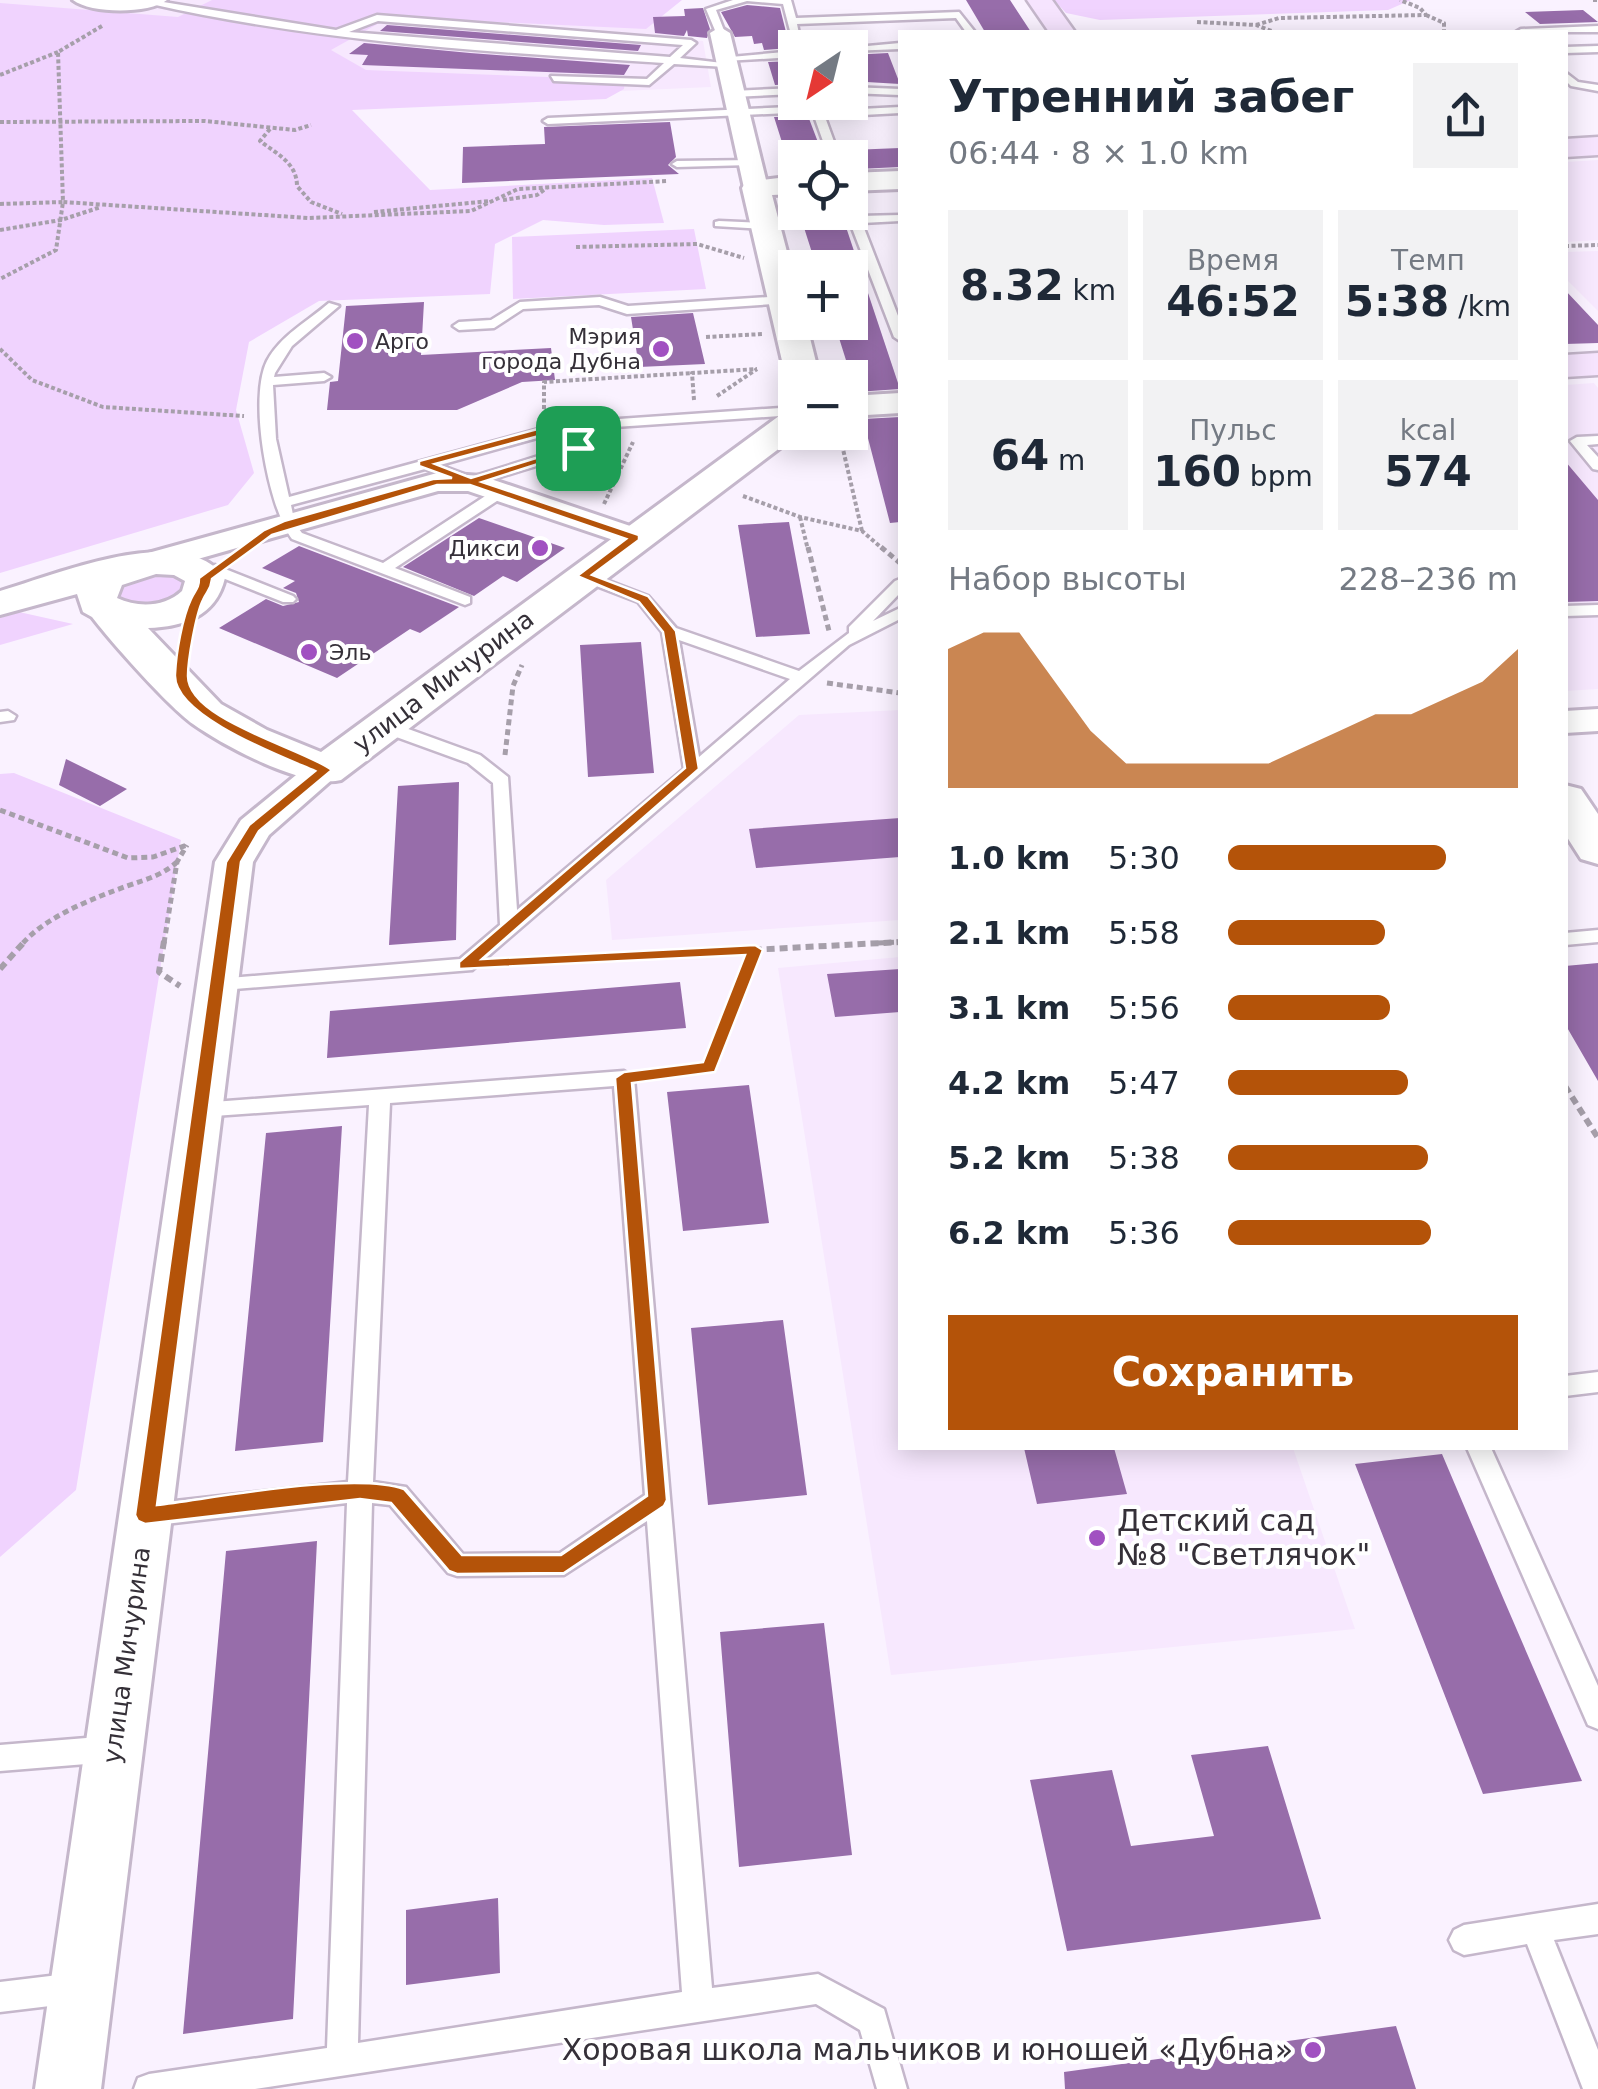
<!DOCTYPE html>
<html lang="ru">
<head>
<meta charset="utf-8">
<style>
  :root { --surface:#fff; --page:#f2f2f3; --text:#1f2937; --muted:#747a83; --accent:#b45309 }
  body { margin:0; font-family:"DejaVu Sans",sans-serif; background:var(--page); color:var(--text); height:100vh; display:flex; flex-direction:column; font-size:38px; white-space:nowrap }
  * { box-sizing:border-box; margin:0 }
  p { font-size:32px; color:var(--muted) }
  .icon { flex:none; width:55px; height:55px; fill:none; stroke:currentColor; stroke-width:2; stroke-linecap:round; stroke-linejoin:round }
  .map { position:relative; flex:1; overflow:hidden }
  .sheet { position:absolute; left:898px; top:30px; width:670px; height:1420px; display:flex; flex-direction:column; background:var(--surface); border-radius:0px; box-shadow:0 5px 25px #0003 }
  .sheet>* { flex:none }
  .needle { width:65px; rotate:215deg }
  .controls { position:absolute; left:778px; top:30px; display:grid; gap:20px }
  .controls a { display:grid; place-items:center; width:90px; height:90px; border-radius:0px; background:var(--surface); box-shadow:0 5px 25px #0003; font-size:50px }
  .pin { position:absolute; display:grid; place-items:center; width:85px; height:85px; color:#fff; margin:-42px; border-radius:20px; box-shadow:0 5px 15px #0006 }
  .round { display:grid; place-items:center; flex:none; width:105px; height:105px; border-radius:0px; background:var(--page) }
  .overview { display:flex; align-items:center; justify-content:space-between; height:170px; padding:0 50px }
  h1 { font-size:45px; font-weight:700; line-height:75px }
  .stats { display:grid; grid-template-columns:repeat(3,1fr); gap:15px; height:170px; padding:10px 50px }
  .stats div { display:grid; align-content:center; border-radius:0px; background:var(--page); text-align:center }
  .stats b { font-size:42px; font-weight:700 }
  .stats small { font-size:28px; font-weight:400 }
  .stats p { font-size:28px }
  .chart { height:280px; padding:20px 50px }
  .chart p { display:flex; justify-content:space-between }
  .chart svg { width:100%; height:180px; margin-top:10px; fill:var(--accent); opacity:.7 }
  .button { display:flex; gap:20px; margin-top:auto; padding:20px 50px }
  .button a { flex:1; height:115px; border-radius:0px; background:var(--accent); color:#fff; font-size:40px; font-weight:700; line-height:115px; text-align:center }
  ul { padding:0 50px; list-style:none; font-size:32px }
  li { display:grid; grid-template-columns:160px 120px 1fr; align-items:center; height:75px }
  li i { height:25px; border-radius:12px; background:var(--accent) }
  .map>svg:first-child { display:block }
  .built { fill:#f7e8fe }
  .green { fill:#f0d3fe }
  .building { fill:#976daa }
  .lines { fill:none; stroke-linecap:round; stroke-linejoin:round }
  .service-casing { stroke:#c5b7cb; stroke-width:5 }
  .minor-casing { stroke:#c5b7cb; stroke-width:6 }
  .tertiary-casing { stroke:#c5b7cb; stroke-width:6 }
  .secondary-casing { stroke:#c5b7cb; stroke-width:5 }
  .path-far2 { stroke:#a69faa; stroke-width:4; stroke-dasharray:4 2.5; stroke-linecap:butt }
  .path-far1 { stroke:#a69faa; stroke-width:5; stroke-dasharray:6 4; stroke-linecap:butt }
  .path { stroke:#a69faa; stroke-width:6; stroke-dasharray:8 5; stroke-linecap:butt }
  .service { fill:#fff; fill-rule:evenodd }
  .minor { fill:#fff; fill-rule:evenodd }
  .tertiary { fill:#fff; fill-rule:evenodd }
  .secondary { fill:#f6e4fe; fill-rule:evenodd }
  .route { fill:#b45309; stroke:#fff; stroke-width:2.5; fill-rule:evenodd }
  .poi-dot { fill:#a151c1; stroke:#fff; stroke-width:4 }
  .labels { text-anchor:middle; stroke-width:8; stroke-linejoin:round; paint-order:stroke }
  .far-poi-label { font-size:22px; fill:#353038; stroke:#fff; text-anchor:end }
  .street-label { font-size:25px; fill:#353038; stroke:#fff }
  .near-poi-label { font-size:30px; fill:#353038; stroke:#fff; text-anchor:start }
</style>
</head>
<body>
<div class="map">
<svg width="1598" height="2089" viewBox="0 0 1598 2089">
  <rect width="100%" height="100%" fill="#faf2ff"/>
  <path class="built" d="M0,0h422l254,16 3,23 24,2 8,46 -181,8 -336,-30 -194,-44z
    M1598,160v80l-33,2v-80z
    M1598,251v60l-33,-33v-26z
    M1594,383l4,5v301l-33,2v-306z
    M900,710v210l-288,20 -6,-60 193,-165z
    M900,957v491h393l62,181 -464,46 -113,-707z"/>
  <path class="green" d="M212,0h470l-36,29 -256,-12 -59,33 35,20 259,10 -1,9 -18,10 -254,11 78,80 222,-12 12,45 -60,2 -61,-5 -48,24 -5,50 -171,7 -70,41 -13,68 18,63 -26,32 -228,68v-570l178,14z
    M1054,0h357l-23,10 -288,10 -34,-7z
    M694,229l12,60 -193,10 -1,-62z
    M168,572l18,11 -1,8 -17,14 -42,5 -17,-19 17,-14z
    M19,612l54,12 -73,21v-27z
    M14,773l167,67 -105,650 -76,67v-783z"/>
  <path class="building" d="M966,0h44l21,32h-46z
    M747,5l33,3 10,40 -26,2 -2,-7 -8,1 -2,-8 -17,1 -14,-25z
    M703,8l7,21 -3,9 -19,-2 -1,-6 -3,6 -29,-3 -2,-16 32,-1 -1,-7z
    M1583,10l15,12 -58,2 -15,-12z
    M387,25l254,20 -3,6 -258,-20z
    M364,43l106,10 160,12 -6,10 -262,-10 6,-10 -19,-1z
    M888,53l12,31 -50,-3v-26z
    M795,61v23l-20,1 -7,-23z
    M808,116l16,42h-37l-13,-41z
    M670,122l6,35 -8,8 11,9 -217,9 1,-36 82,-3 -1,-17z
    M900,148v19l-42,2 -7,-19z
    M799,212h42l59,177 -44,3 -22,-70h16v-62l-35,2z
    M1565,290l33,35v18l-33,1z
    M424,302l-3,53 130,-7 4,32 -33,2 -65,28h-130l3,-28 8,-1 8,-75z
    M693,313l12,51 -66,3 -8,-50z
    M900,417v105l-10,1 -27,-104z
    M1565,461l33,39v101l-33,1z
    M479,518l86,30 -48,34 -14,-6 -29,20 -71,-29z
    M789,522l21,112 -54,3 -18,-112z
    M299,546l160,61 -39,26 -10,-4 -73,49 -118,-50 47,-29 17,7 16,-4 -3,-9 -13,-5 12,-7 -33,-13z
    M641,642l13,131 -66,4 -8,-132z
    M66,759l61,30 -27,17 -41,-21z
    M459,782l-3,158 -67,5 9,-159z
    M900,818v39l-144,11 -7,-39z
    M1598,963v118l-33,-57v-58z
    M900,969v43l-65,5 -8,-43z
    M680,982l6,46 -359,30 3,-47z
    M749,1085l20,138 -86,8 -16,-139z
    M342,1126l-19,316 -88,9 31,-318z
    M783,1320l24,175 -99,10 -17,-177z
    M1024,1448h90l13,46 -90,10z
    M1442,1454l62,146 78,181 -99,13 -128,-330z
    M317,1541l-24,478 -110,15 43,-483z
    M824,1623l28,232 -113,12 -19,-235z
    M1268,1746l53,173 -254,32 -37,-171 82,-10 19,76 83,-10 -23,-81z
    M498,1898l2,75 -94,12v-75z
    M1396,2026l20,63h-351l-1,-17z"/>
  <g class="lines">
    <defs>
      <path id="service" d="M151,0l185,30 41,-15 314,25 5,3 -16,15 51,6 -5,3 -52,-3 -25,21 -95,-4 -3,-5 96,3 17,-16c-172,-11 -344,-21 -513,-59zM378,21l305,24 -13,12 -321,-25z
        M733,0h58l5,18 163,-6 16,20h-9l-10,-14 -159,6 5,24h-7v2l-12,-46 -36,-3 -31,9 9,23 -8,2 -11,-26z
        M1598,26v6h-82l5,-3z
        M900,43v6l-50,2v-3h-4z
        M1598,46v6l-33,1v-6z
        M795,51v6l-70,4 -5,-3z
        M1565,72l13,10 20,3v6l-27,-5 -6,-6z
        M850,87l50,2v6l-50,-2z
        M795,88v6l-62,3 -5,-3 5,-3z
        M811,106l10,5 79,-4v6l-75,4 15,41h-11l-15,-42 -5,-4 -261,12 -5,-3 5,-3z
        M754,160l1,2 -5,3 -73,2 -5,-3 5,-3z
        M850,203l4,1 6,12 40,-1v6l-38,2 38,98v20l-6,-4 -45,-117 -2,-8h3z
        M719,221l47,2 6,3 -6,3 -51,-3v-4z
        M784,296l4,1v6l-161,11 -28,-9 -76,4 -29,19 -35,2 -6,-4 6,-4 32,-2 29,-18 80,-5 28,9z
        M329,303l10,3 -47,40 -17,27 -1,4 50,-4 7,4 -7,4 -51,4 3,54 13,58 272,-74 234,-16v8l-180,12 -31,24 -113,35 -46,-17 -134,36 4,19 7,9 81,30 113,-74h10v6l-111,73 75,29v6l-5,2 -173,-66c-24,-32 -44,-141 -25,-178 13,-25 41,-40 62,-58zM597,429l-23,16 -102,32 -32,-12 122,-34z
        M1598,436v8l-11,1 11,12v13l-5,-1 -23,-28 7,-4z
        M215,565l78,31 3,3 -3,3h-10l-73,-29v-6z
        M583,571l65,25 28,32 123,43 50,-38v-6l46,-46 5,-2v14l-27,28 27,-13v11l-51,26 -377,325 -262,21 -3,-5 10,-7 243,-20 40,-34 -7,-142 -25,-20 -91,-33v-8h12l91,33 28,22 9,133 167,-141 -22,-137 -24,-30 -60,-23 -3,-3zM679,640l111,39 -91,78z
        M1598,605v10l-33,1v-10z
        M8,711l8,5 -2,4 -14,2v-10z
        M1598,930v12l-33,3v-12z
        M624,1071l10,7 78,910 106,-14 66,35 23,80h-30l-17,-59 -44,-26 -561,85h-121l4,-11 11,-4 178,-26 20,-545 -199,23 -9,-3 -3,-8 3,-8 9,-3 200,-22 21,-377 -169,12 -10,-7 10,-7zM614,1086l31,409 -85,58 -97,1 -57,-67 -33,-5 17,-379zM372,1503l18,2 58,68 9,3 107,-1 83,-54 35,471 -324,51z
        M1598,1372v20l-33,4v-20z
        M1467,1448h24l107,238v43l-10,-4z
        M111,1736l10,4 4,9 -4,9 -10,4 -111,9v-26z
        M1598,1904v30l-44,6 44,110v39h-15l-56,-145 -63,11 -10,-5 -5,-10 5,-10 10,-5z
        M75,1973l11,4 4,11 -4,11 -11,4 -75,9v-30z"/>
      <path id="minor" d="M73,0h94c-18,14 -76,14 -94,0z
        M720,27l10,6 38,155 -12,7 -12,-7 -34,-155z
        M437,473l45,3 163,55 5,7 -5,7 -11,2 -166,-56h-30l-286,81 -11,-3 -5,-7 5,-7z
        M1598,709v22l-33,2v-22z
        M325,759l13,3 5,8 -74,65 -16,27 -152,1227h-66l180,-1227 26,-42 71,-58z"/>
      <path id="tertiary" d="M900,171v18l-50,2v-18z
        M795,176v18l-23,1 23,87v40h11l14,56h-25v8l-9,-8 -44,-190 4,-6z
        M900,393v20l-50,3v-20z
        M795,409v23h6l-460,348c-37,9 -117,-34 -148,-56 -25,-18 -81,-81 -101,-107l-9,-5 -6,-18 -77,21v-24c56,-16 184,-71 225,-13 -9,38 -41,49 -77,50l73,76 46,26 54,22 462,-339zM156,574l18,1 11,6 -3,10c-17,16 -44,17 -65,7l5,-13z
        M1565,785l16,4 17,25v50l-17,-5 -16,-25z"/>
      <path id="secondary" d="M1027,0h25l23,32h-26z
        M1598,137v18l-33,2v-18z
        M1598,353v22l-33,2v-22z"/>
    </defs>
    <use href="#service" class="service-casing"/>
    <use href="#minor" class="minor-casing"/>
    <use href="#tertiary" class="tertiary-casing"/>
    <use href="#secondary" class="secondary-casing"/>
    <path class="path-far2" d="M1593,0h5
      M1426,15l18,8v9
      M1197,22l59,3 18,7
      M1256,25l23,-7 147,-3 -6,-7 -20,-8
      M102,26l-44,26 5,150 246,16 162,-7 47,-22 150,-8
      M0,75l58,-23
      M0,122l205,-1 90,9 16,-5
      M270,129l-10,12c17,13 37,22 37,45l14,16 31,12
      M503,200l34,-5 11,-8
      M0,204l63,-2 -7,48 -56,29
      M374,212l116,-11
      M0,230l61,-10 40,-13
      M1565,246l33,-1
      M576,247l121,-3 47,14
      M706,337l57,-3
      M0,349l32,31 71,27 141,9
      M717,396l40,-27
      M694,400l-2,-27 65,-4
      M544,409v-27l148,-9
      M839,432l23,99
      M743,496l57,21 62,14 22,19
      M604,504l29,-62
      M800,517l8,33"/>
    <path class="path-far1" d="M808,547l21,84
      M881,547l19,16
      M827,683l73,10
      M505,755l8,-69 9,-21
      M0,810l128,48 25,-1 34,-12
      M23,943c24,-27 71,-45 104,-57 20,-7 34,-10 50,-24
      M164,943l13,-81 10,-17
      M878,943l22,-1"/>
    <path class="path" d="M164,941l-5,31 21,14
      M507,963l393,-21
      M0,969l25,-28
      M650,1075l59,-7 46,-118
      M1565,1086l33,52"/>
    <use href="#service" class="service"/>
    <use href="#minor" class="minor"/>
    <use href="#tertiary" class="tertiary"/>
    <use href="#secondary" class="secondary"/>
  </g>
  <path class="route" d="M614,422v5l-32,23 -100,32 157,53v5l-47,35 56,21 28,35 23,138 -217,190 273,-14 8,5 -48,122 -83,11 35,417 -3,6 -100,67 -107,1 -8,-3 -58,-68 -31,-4 -215,25 -7,-3 -3,-6 91,-653 23,-37 66,-54c-32,-14 -143,-55 -140,-97 1,-21 7,-56 16,-75 4,-9 8,-10 8,-21l65,-48 20,-9 149,-42 19,-1 -33,-12v-5l141,-38zM598,429l-23,17 -104,32 -36,-14 126,-34zM437,485h33l156,54 -49,37 62,26 24,30 22,136 -226,194v7l286,-14 -42,107 -79,10 -9,6 32,418 -86,59h-99l-58,-66c-50,-18 -189,9 -247,16l84,-643 18,-31 73,-61c-29,-22 -144,-50 -144,-94 0,-16 8,-62 15,-76 4,-9 8,-10 9,-21l60,-44z"/>
  <g class="poi-dot">
    <circle cx="355" cy="341" r="10"/>
    <circle cx="661" cy="349" r="10"/>
    <circle cx="540" cy="548" r="10"/>
    <circle cx="309" cy="652" r="10"/>
    <circle cx="1097" cy="1538" r="10"/>
    <circle cx="1313" cy="2050" r="10"/>
  </g>
  <g class="labels">
    <g class="far-poi-label">
      <text x="641" y="344">Мэрия<tspan x="641" dy="25">города Дубна</tspan></text>
      <text x="375" y="349" text-anchor="start">Арго</text>
      <text x="520" y="556">Дикси</text>
      <text x="329" y="660" text-anchor="start">Эль</text>
    </g>
    <g class="street-label">
      <text transform="translate(443 681) rotate(-37)" y="9">улица Мичурина</text>
      <text transform="translate(126 1655) rotate(-82)" y="9">улица Мичурина</text>
    </g>
    <g class="near-poi-label">
      <text x="1117" y="1531">Детский сад<tspan x="1117" dy="34">№8 "Светлячок"</tspan></text>
      <text x="1293" y="2060" text-anchor="end">Хоровая школа мальчиков и юношей «Дубна»</text>
    </g>
  </g>
</svg>
<div class="controls">
<a><svg class="needle" viewBox="-14 -14 28 28"><path d="M0-13l5 13h-10z" fill="#e53935"/><path d="M0 13l5-13h-10z" fill="#747a83"/></svg></a>
<a><svg class="icon" aria-label="locate" viewBox="0 0 24 24"><circle cx="12" cy="12" r="6"/><path d="M12 2v4M12 18v4M2 12h4M18 12h4"/></svg></a>
<a>+</a>
<a>−</a>
</div>
<div class="pin" style="left:578px;top:448px;background:#1e9e55"><svg class="icon" aria-label="arrive" viewBox="0 0 24 24"><path d="M6 21V4h12l-3 4 3 4H6"/></svg></div>
<section class="sheet">
<div class="overview"><div><h1>Утренний забег</h1><p>06:44 · 8 × 1.0 km</p></div><a class="round"><svg class="icon" aria-label="share" viewBox="0 0 24 24"><path d="M12 15V3M7 8l5-5 5 5M5 13v7h14v-7"/></svg></a></div>
<div class="stats">
<div><b>8.32<small> km</small></b></div>
<div><p>Время</p><b>46:52</b></div>
<div><p>Темп</p><b>5:38<small> /km</small></b></div>
</div>
<div class="stats">
<div><b>64<small> m</small></b></div>
<div><p>Пульс</p><b>160<small> bpm</small></b></div>
<div><p>kcal</p><b>574</b></div>
</div>
<div class="chart"><p><span>Набор высоты</span>228–236 m</p>
<svg viewBox="0 0 160 44" preserveAspectRatio="none"><path d="M0 44V10L10 6L20 6L30 18L40 30L50 38L60 38L70 38L80 38L90 38L100 34L110 30L120 26L130 26L140 22L150 18L160 10V44z"/></svg>
</div>
<ul>
<li><b>1.0 km</b>5:30<i style="width:75%"></i></li>
<li><b>2.1 km</b>5:58<i style="width:54%"></i></li>
<li><b>3.1 km</b>5:56<i style="width:56%"></i></li>
<li><b>4.2 km</b>5:47<i style="width:62%"></i></li>
<li><b>5.2 km</b>5:38<i style="width:69%"></i></li>
<li><b>6.2 km</b>5:36<i style="width:70%"></i></li>
</ul>
<div class="button"><a>Сохранить</a></div>
</section>
</div>
</body>
</html>
